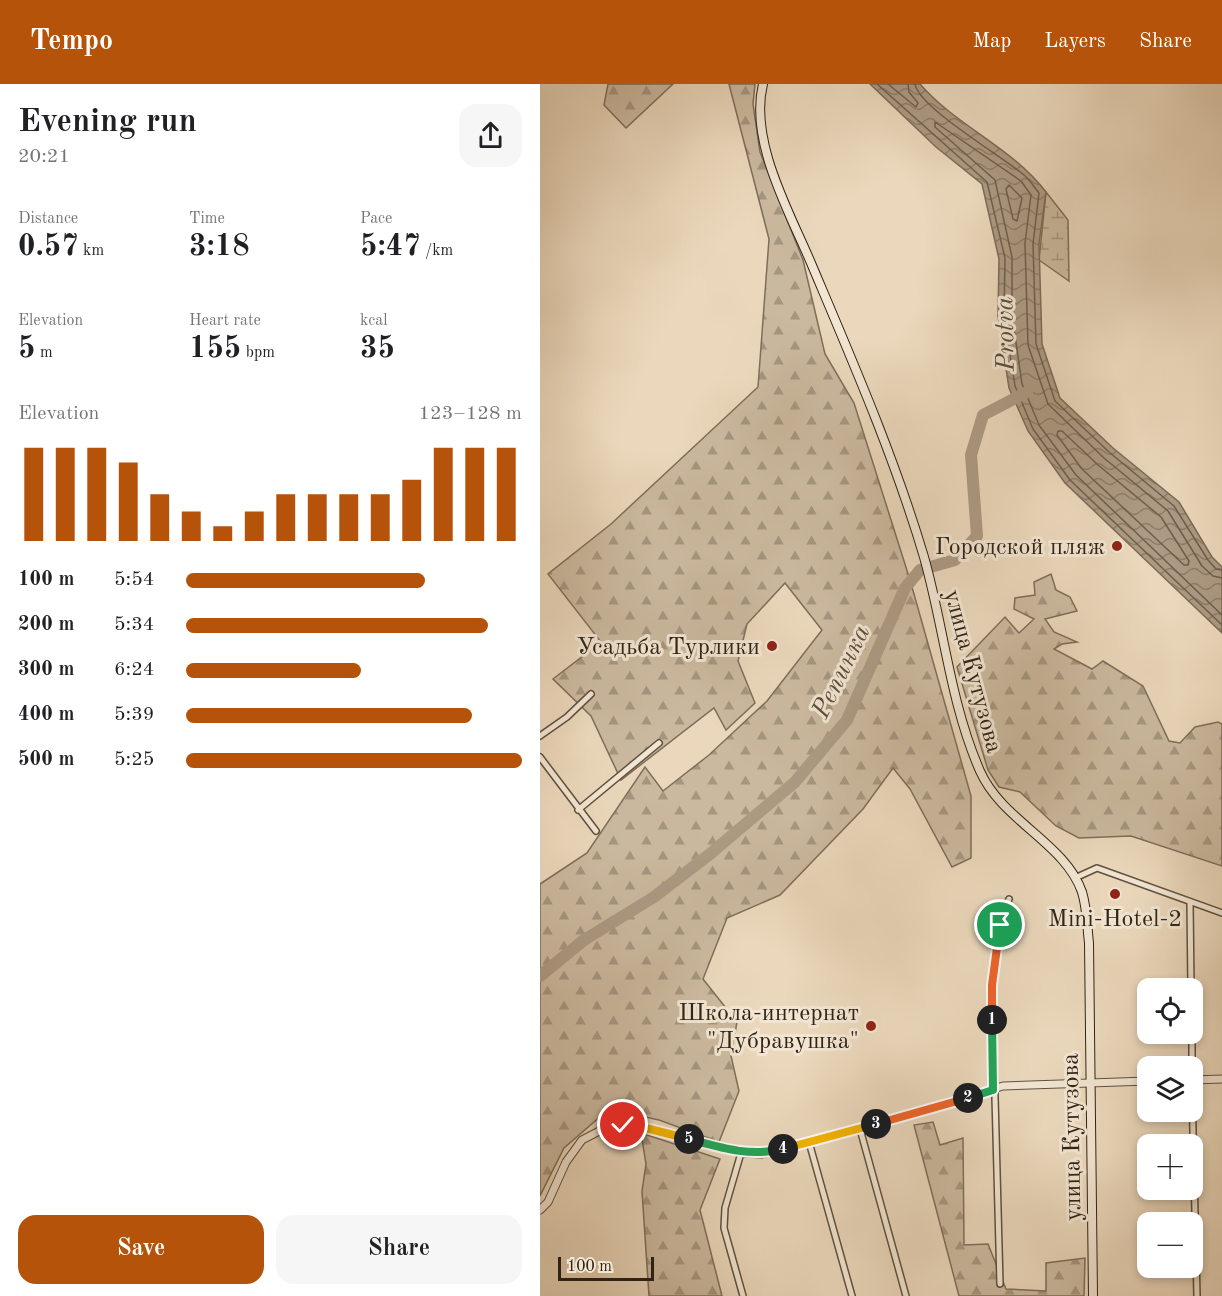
<!DOCTYPE html>
<html lang="en">
<head>
<meta charset="utf-8">
<style>
  :root { --surface:#fff; --page:#f6f6f6; --text:#202124; --muted:#757577; --accent:#b45309 }
  body { margin:0; font-family:"Old Standard TT",serif; background:var(--page); color:var(--text); height:100vh; display:flex; flex-direction:column; font-size:22px; white-space:nowrap }
  * { box-sizing:border-box; margin:0 }
  p { font-size:20px; color:var(--muted) }
  .icon { flex:none; width:33px; height:33px; fill:none; stroke:currentColor; stroke-width:2; stroke-linecap:round; stroke-linejoin:round }
  .map { position:relative; flex:1; overflow:hidden }
  .sheet { display:flex; flex-direction:column; background:var(--surface); width:540px }
  .sheet>* { flex:none }
  .fabs { position:absolute; left:597px; top:894px; display:grid; gap:12px }
  .fabs a { display:grid; place-items:center; width:66px; height:66px; border-radius:12px; background:var(--surface); box-shadow:0 3px 9px #0003; font-size:30px }
  .scale { position:absolute; left:18px; bottom:15px; width:96px; box-sizing:border-box; padding-left:6px; border:3px solid #312314; border-top:0; font-size:16px; line-height:21px; white-space:nowrap; color:#312314; -webkit-text-stroke:4px #f2e6d3; paint-order:stroke }
  .pin { position:absolute; display:grid; place-items:center; width:51px; height:51px; color:#fff; margin:-26px; border:3px solid #fff; border-radius:50%; box-shadow:0 2px 6px #0007 }
  .km { position:absolute; width:30px; height:30px; margin:-15px; border-radius:50%; background:#222; color:#fff; font-size:16px; line-height:30px; text-align:center }
  .round { display:grid; place-items:center; flex:none; width:63px; height:63px; border-radius:18px; background:var(--page) }
  .headline { display:flex; align-items:center; justify-content:space-between; height:102px; padding:0 18px }
  h1 { font-size:33px; font-weight:700; line-height:45px }
  .metrics { display:grid; grid-template-columns:repeat(3,1fr); gap:9px; height:102px; padding:6px 18px }
  .metrics div { display:grid; align-content:center }
  .metrics b { font-size:30px; font-weight:700 }
  .metrics small { font-size:16px; font-weight:400 }
  .metrics p { font-size:16px }
  .chart { height:168px; padding:12px 18px }
  .chart p { display:flex; justify-content:space-between }
  .chart svg { width:100%; height:108px; margin-top:6px; stroke:var(--accent); stroke-width:6 }
  .button { display:flex; gap:12px; margin-top:auto; padding:12px 18px }
  .button a { flex:1; height:69px; border-radius:18px; background:var(--accent); color:#fff; font-size:24px; font-weight:700; line-height:69px; text-align:center }
  .button a+a { background:var(--page); color:var(--text) }
  ul { padding:0 18px; list-style:none; font-size:20px }
  li { display:grid; grid-template-columns:96px 72px 1fr; align-items:center; height:45px }
  li i { height:15px; border-radius:8px; background:var(--accent) }
  header { display:flex; align-items:center; gap:36px; box-sizing:border-box; height:84px; padding:0 30px; background:var(--accent); color:#fff }
  header strong { font-size:28px }
  nav { display:flex; gap:33px; margin-inline-start:auto; font-size:21px }
  main { display:flex; flex:1; min-height:0 }
  .map>svg:first-child { display:block }
  .forest { fill:url(#forest-firs); stroke:#7e6e5a; stroke-width:1.5 }
  .wetland { fill:url(#wetland-marsh); stroke:#7e6e5a; stroke-width:1.5 }
  .water { fill:url(#water-waves); stroke:#7b6a57; stroke-width:1.5 }
  .lines { fill:none; stroke-linecap:round; stroke-linejoin:round }
  .shore { stroke:#6e5e4c; stroke-width:1.5 }
  .river { stroke:#ac9a83; stroke-width:12 }
  .minor-casing { stroke:#60503e; stroke-width:8 }
  .tertiary-casing { stroke:#60503e; stroke-width:9 }
  .secondary-casing { stroke:#312314; stroke-width:10 }
  .minor { stroke:#f2e6d3; stroke-width:5 }
  .tertiary { stroke:#f2e6d3; stroke-width:7 }
  .secondary { stroke:#f2e6d3; stroke-width:8 }
  .split-1-casing { stroke:#fff; stroke-width:12 }
  .split-2-casing { stroke:#fff; stroke-width:12 }
  .split-3-casing { stroke:#fff; stroke-width:12 }
  .split-4-casing { stroke:#fff; stroke-width:12 }
  .split-5-casing { stroke:#fff; stroke-width:12 }
  .split-6-casing { stroke:#fff; stroke-width:12 }
  .split-1 { stroke:#f0652b; stroke-width:8 }
  .split-2 { stroke:#22a559; stroke-width:8 }
  .split-3 { stroke:#f0652b; stroke-width:8 }
  .split-4 { stroke:#f5b400; stroke-width:8 }
  .split-5 { stroke:#22a559; stroke-width:8 }
  .split-6 { stroke:#f5b400; stroke-width:8 }
  .poi-dot { fill:#8f2418; stroke:#f2e6d3; stroke-width:2 }
  .labels { text-anchor:middle; stroke-width:6; stroke-linejoin:round; paint-order:stroke }
  .poi-label { font-size:24px; fill:#312314; stroke:#f2e6d3; text-anchor:end }
  .street-label { font-size:24px; fill:#312314; stroke:#f2e6d3 }
  .water-label { font-size:26px; font-style:italic; fill:#5c4d3b; stroke:#f2e6d3 }
</style>
</head>
<body>
<header>
<strong>Tempo</strong>
<nav><a>Map</a><a>Layers</a><a>Share</a></nav>
</header>
<main>
<section class="sheet">
<div class="headline"><div><h1>Evening run</h1><p>20:21</p></div><a class="round"><svg class="icon" aria-label="share" viewBox="0 0 24 24"><path d="M12 15V3M7 8l5-5 5 5M5 13v7h14v-7"/></svg></a></div>
<div class="metrics">
<div><p>Distance</p><b>0.57<small> km</small></b></div>
<div><p>Time</p><b>3:18</b></div>
<div><p>Pace</p><b>5:47<small> /km</small></b></div>
</div>
<div class="metrics">
<div><p>Elevation</p><b>5<small> m</small></b></div>
<div><p>Heart rate</p><b>155<small> bpm</small></b></div>
<div><p>kcal</p><b>35</b></div>
</div>
<div class="chart"><p><span>Elevation</span>123–128 m</p>
<svg viewBox="0 0 160 44" preserveAspectRatio="none"><path d="M5 44V6M15 44V6M25 44V6M35 44V12M45 44V25M55 44V32M65 44V38M75 44V32M85 44V25M95 44V25M105 44V25M115 44V25M125 44V19M135 44V6M145 44V6M155 44V6"/></svg>
</div>
<ul>
<li><b>100 m</b>5:54<i style="width:71%"></i></li>
<li><b>200 m</b>5:34<i style="width:90%"></i></li>
<li><b>300 m</b>6:24<i style="width:52%"></i></li>
<li><b>400 m</b>5:39<i style="width:85%"></i></li>
<li><b>500 m</b>5:25<i style="width:100%"></i></li>
</ul>
<div class="button"><a>Save</a><a>Share</a></div>
</section>
<div class="map">
<svg width="682" height="1212" viewBox="0 0 682 1212">
  <defs>
    <pattern id="forest-firs" width="22" height="20" patternUnits="userSpaceOnUse" patternTransform="scale(1.5)"><rect width="22" height="20" fill="#cbb99f"/><path d="M5 1l3.5 6h-7zM16 11l3.5 6h-7z" fill="#a59680"/></pattern>
    <pattern id="wetland-marsh" width="20" height="14" patternUnits="userSpaceOnUse" patternTransform="scale(1.5)"><rect width="20" height="14" fill="#cbb99f"/><path d="M1 5h8M5 5V1M11 12h8M15 12V8" fill="none" stroke="#a59680"/></pattern>
    <pattern id="water-waves" width="16" height="10" patternUnits="userSpaceOnUse" patternTransform="scale(1.5)"><rect width="16" height="10" fill="#ac9a83"/><path d="M0 5q4-4 8 0t8 0" fill="none" stroke="#8d7d6a"/></pattern>
  </defs>
  <rect width="100%" height="100%" fill="#ebd8bc"/>
  <filter id="stains"><feTurbulence type="fractalNoise" baseFrequency=".00333" numOctaves="4"/><feColorMatrix values="0 0 0 0 .2 0 0 0 0 .09 0 0 0 0 .02 0 0 0 .5 -.17"/></filter>
  <radialGradient id="worn" r=".72"><stop offset=".6" stop-color="#630" stop-opacity="0"/><stop offset="1" stop-color="#630" stop-opacity=".3"/></radialGradient>
  <path class="forest" d="M68,0h65l-47,44 -22,-23z
    M189,0h26l-2,20 7,48 43,108 22,94 29,49 56,177 61,216v62l-19,9 -42,-78 -17,-21 -30,41 -83,86 -53,23 -24,61 34,43 -6,34 8,35 -20,51 -60,-22 -50,-11 -45,39 -24,48v-312l47,-31 58,-86 18,24 46,-36 58,-54 55,-71 -37,-47 -38,41 -9,37 17,42 -29,27 -12,-22 -93,72 -30,-64 -38,-37 48,-37 -53,-68 63,-50 147,-137 11,-148z
    M511,490l5,16 14,7 7,14 -32,8 9,13 23,10 -15,2 -8,5 38,20 11,-8 40,25 26,55 11,2 15,-16 23,-5 4,2v142l-91,-30 -52,2 -23,-12 -36,-34 -21,-5 -11,-17 -31,-103 48,-50 14,16 15,-14 -20,-10 1,-11 20,-3 -1,-13z
    M393,1038l7,23 23,-7 1,107 24,-1 18,45 40,2v-28l39,-5 -1,38h-125l-45,-171z
    M101,1049l79,26 -20,51 22,86h-73l-7,-105 4,-27z"/>
  <path class="wetland" d="M506,108l22,28 1,61 -30,-21z"/>
  <path class="water" d="M330,0h50c36,42 92,63 126,108l-7,52 3,100 18,54 53,50 66,54 33,55 10,10v66l-157,-150 -37,-52 -19,-43 -11,-72 1,-57 -17,-75 -46,-37z"/>
  <g class="lines">
    <path class="shore" d="M337,0l110,98 18,76 -1,58 11,70 18,43 37,51 152,145
      M348,0l28,23 2,-4 -9,-11 -1,-8
      M375,0c3,23 88,73 109,91 6,5 10,12 15,18l-6,51 3,100 19,57 54,51 65,54 34,54 8,9 6,1
      M469,101l13,13 -5,23 -4,-2 -7,-30z
      M518,347h4l36,34 63,52 28,44 -1,4h-4l-102,-96 -25,-34z
      M682,494l-9,-2 -11,-10 -34,-55 -64,-53 -56,-54 -20,-59 -3,-102 6,-48 -10,-14 -86,-59v5l60,53 17,77v58l10,69 17,41 37,50 146,140"/>
    <path class="river" d="M0,892l44,-36 70,-43 56,-43 85,-72 52,-62 58,-132 15,-18 35,-10 22,-24 -6,-81 12,-40 44,-23"/>
    <defs>
      <path id="minor" d="M0,652l27,-19 24,-23
        M0,673l56,74
        M38,726l81,-67
        M535,794l22,-10 125,45
        M650,818l1,86
        M652,950v32
        M652,1005l5,207
        M320,1045l46,167
        M269,1058l43,154
        M201,1069l-16,55 -1,20 19,68
        M460,1200l-8,-299 8,-60 9,-26"/>
      <path id="tertiary" d="M652,996l30,-1
        M0,1126l8,-8 18,-40 16,-22 25,-13h36l98,26 21,1 102,-26 139,-42 145,-5"/>
      <path id="secondary" d="M223,0c-14,57 26,127 48,179 41,97 83,193 113,294 20,70 26,146 56,214 22,50 85,72 102,121 5,16 5,34 7,51l4,353"/>
    </defs>
    <use href="#minor" class="minor-casing"/>
    <use href="#tertiary" class="tertiary-casing"/>
    <use href="#secondary" class="secondary-casing"/>
    <use href="#minor" class="minor"/>
    <use href="#tertiary" class="tertiary"/>
    <use href="#secondary" class="secondary"/>
  </g>
  <g class="lines">
    <defs>
      <path id="split-1" d="M452,936v-35l8,-60"/>
      <path id="split-2" d="M428,1014l25,-8 -1,-70"/>
      <path id="split-3" d="M336,1040l92,-26"/>
      <path id="split-4" d="M243,1065l93,-25"/>
      <path id="split-5" d="M149,1055c33,9 60,18 94,10"/>
      <path id="split-6" d="M83,1041l19,2 47,12"/>
    </defs>
    <use href="#split-1" class="split-1-casing"/>
    <use href="#split-2" class="split-2-casing"/>
    <use href="#split-3" class="split-3-casing"/>
    <use href="#split-4" class="split-4-casing"/>
    <use href="#split-5" class="split-5-casing"/>
    <use href="#split-6" class="split-6-casing"/>
    <use href="#split-1" class="split-1"/>
    <use href="#split-2" class="split-2"/>
    <use href="#split-3" class="split-3"/>
    <use href="#split-4" class="split-4"/>
    <use href="#split-5" class="split-5"/>
    <use href="#split-6" class="split-6"/>
  </g>
  <g class="poi-dot">
    <circle cx="577" cy="462" r="6"/>
    <circle cx="232" cy="562" r="6"/>
    <circle cx="575" cy="810" r="6"/>
    <circle cx="331" cy="942" r="6"/>
  </g>
  <g class="labels">
    <g class="poi-label">
      <text x="565" y="470">Городской пляж</text>
      <text x="220" y="570">Усадьба Турлики</text>
      <text x="575" y="842" text-anchor="middle">Mini-Hotel-2</text>
      <text x="319" y="936">Школа-интернат<tspan x="319" dy="28">"Дубравушка"</tspan></text>
    </g>
    <g class="street-label">
      <text transform="translate(434 587) rotate(75)" y="8">улица Кутузова</text>
      <text transform="translate(531 1053) rotate(-91)" y="8">улица Кутузова</text>
    </g>
    <g class="water-label">
      <text transform="translate(464 250) rotate(-91)" y="9">Protva</text>
      <text transform="translate(300 587) rotate(-64)" y="9">Репинка</text>
    </g>
  </g>
  <rect width="100%" height="100%" filter="url(#stains)"/>
  <rect width="100%" height="100%" fill="url(#worn)"/>
</svg>
<div class="fabs">
<a><svg class="icon" aria-label="locate" viewBox="0 0 24 24"><circle cx="12" cy="12" r="6"/><path d="M12 2v4M12 18v4M2 12h4M18 12h4"/></svg></a>
<a><svg class="icon" aria-label="layers" viewBox="0 0 24 24"><path d="M12 4l9 5-9 5-9-5zM3 14l9 5 9-5"/></svg></a>
<a>+</a>
<a>−</a>
</div>
<div class="scale">100 m</div>
<div class="pin" style="left:460px;top:841px;background:#1e9e55"><svg class="icon" aria-label="arrive" viewBox="0 0 24 24"><path d="M6 21V4h12l-3 4 3 4H6"/></svg></div>
<div class="pin" style="left:83px;top:1041px;background:#d93025"><svg class="icon" aria-label="check" viewBox="0 0 24 24"><path d="M5 12l5 5 9-10"/></svg></div>
<b class="km" style="left:452px;top:936px">1</b>
<b class="km" style="left:428px;top:1014px">2</b>
<b class="km" style="left:336px;top:1040px">3</b>
<b class="km" style="left:243px;top:1065px">4</b>
<b class="km" style="left:149px;top:1055px">5</b>
</div>
</main>
</body>
</html>
